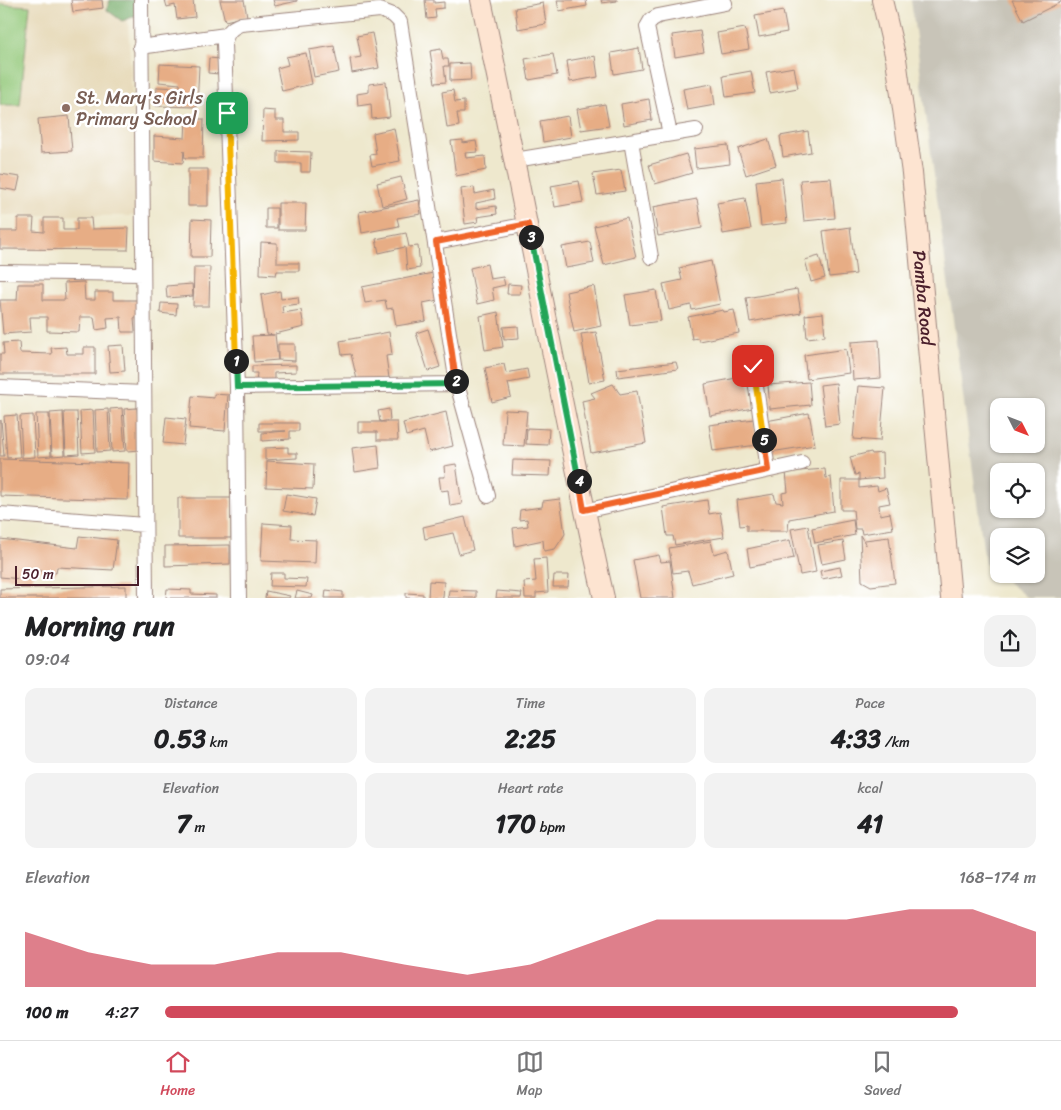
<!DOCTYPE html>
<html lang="en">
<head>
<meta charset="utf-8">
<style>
  :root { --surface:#fff; --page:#f2f2f2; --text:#202124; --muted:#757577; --line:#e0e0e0; --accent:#d1495b }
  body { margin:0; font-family:Sriracha,sans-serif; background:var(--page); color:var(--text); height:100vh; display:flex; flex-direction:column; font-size:19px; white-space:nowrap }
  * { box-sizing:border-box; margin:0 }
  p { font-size:16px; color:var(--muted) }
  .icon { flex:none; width:28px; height:28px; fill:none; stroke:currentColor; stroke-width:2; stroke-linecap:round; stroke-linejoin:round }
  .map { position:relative; height:598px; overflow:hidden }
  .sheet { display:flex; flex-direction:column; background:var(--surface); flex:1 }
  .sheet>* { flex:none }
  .needle { width:32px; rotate:132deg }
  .fabs { position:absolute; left:990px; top:398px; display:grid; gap:10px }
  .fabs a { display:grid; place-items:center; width:55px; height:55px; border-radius:10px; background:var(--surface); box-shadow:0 1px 4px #0004; font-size:25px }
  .scale { position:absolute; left:15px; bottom:12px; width:124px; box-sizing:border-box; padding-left:5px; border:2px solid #4a1f2b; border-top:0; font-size:14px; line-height:18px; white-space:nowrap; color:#4a1f2b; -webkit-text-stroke:4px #fff; paint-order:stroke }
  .pin { position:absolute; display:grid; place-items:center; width:42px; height:42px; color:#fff; margin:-21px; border-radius:10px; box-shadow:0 2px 8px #0006 }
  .km { position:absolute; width:25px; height:25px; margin:-12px; border-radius:50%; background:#222; color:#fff; font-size:14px; line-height:25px; text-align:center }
  .round { display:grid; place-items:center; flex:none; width:52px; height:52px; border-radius:15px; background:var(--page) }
  .headline { display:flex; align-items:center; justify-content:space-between; height:85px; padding:0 25px }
  h1 { font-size:28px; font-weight:700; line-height:38px }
  .metrics { display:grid; grid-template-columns:repeat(3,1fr); gap:8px; height:85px; padding:5px 25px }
  .metrics div { display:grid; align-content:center; border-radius:12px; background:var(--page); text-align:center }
  .metrics b { font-size:25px; font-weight:700 }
  .metrics small { font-size:14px; font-weight:400 }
  .metrics p { font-size:14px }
  .chart { height:140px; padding:10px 25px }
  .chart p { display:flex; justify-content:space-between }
  .chart svg { width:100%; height:90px; margin-top:5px; fill:var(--accent); opacity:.7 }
  ul { padding:0 25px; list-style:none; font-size:16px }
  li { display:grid; grid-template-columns:80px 60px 1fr; align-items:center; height:38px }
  li i { height:12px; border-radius:6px; background:var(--accent) }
  .menu { display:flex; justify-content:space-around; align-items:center; height:70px; border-top:1px solid var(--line); background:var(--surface); font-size:14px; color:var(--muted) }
  .menu a { display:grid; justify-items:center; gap:2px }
  .menu .on { color:var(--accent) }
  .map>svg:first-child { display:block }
  .built { fill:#e7daba }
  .industrial { fill:#c8c4b8; fill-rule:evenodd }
  .green { fill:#93c879; stroke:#6e7452 }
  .forest { fill:#76ac69; stroke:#60664a }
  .building { fill:#e7ad85 }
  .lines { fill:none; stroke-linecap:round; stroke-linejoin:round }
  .street-casing { stroke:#9c847c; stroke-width:16 }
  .secondary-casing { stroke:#9c847c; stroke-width:22 }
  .street { stroke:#fff; stroke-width:14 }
  .secondary { stroke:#fde4d1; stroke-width:20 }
  .split-1-casing { stroke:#fff; stroke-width:10 }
  .split-2-casing { stroke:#fff; stroke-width:10 }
  .split-3-casing { stroke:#fff; stroke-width:10 }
  .split-4-casing { stroke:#fff; stroke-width:10 }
  .split-5-casing { stroke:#fff; stroke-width:10 }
  .split-6-casing { stroke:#fff; stroke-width:10 }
  .split-1 { stroke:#f5b400; stroke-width:6 }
  .split-2 { stroke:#22a559; stroke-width:6 }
  .split-3 { stroke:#f0652b; stroke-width:6 }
  .split-4 { stroke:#22a559; stroke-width:6 }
  .split-5 { stroke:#f0652b; stroke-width:6 }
  .split-6 { stroke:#f5b400; stroke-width:6 }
  .education-dot { fill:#8d6e63; stroke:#fff; stroke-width:2 }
  .labels { text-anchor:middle; stroke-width:5; stroke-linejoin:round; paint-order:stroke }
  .education-label { font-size:18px; fill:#785e54; stroke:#fff; text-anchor:start }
  .street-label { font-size:18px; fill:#4a1f2b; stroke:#fff }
</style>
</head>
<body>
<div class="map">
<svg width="1061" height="598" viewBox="0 0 1061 598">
  <rect width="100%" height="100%" fill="#fff"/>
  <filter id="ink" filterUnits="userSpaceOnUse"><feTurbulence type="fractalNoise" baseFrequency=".02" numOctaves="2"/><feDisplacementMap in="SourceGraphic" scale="10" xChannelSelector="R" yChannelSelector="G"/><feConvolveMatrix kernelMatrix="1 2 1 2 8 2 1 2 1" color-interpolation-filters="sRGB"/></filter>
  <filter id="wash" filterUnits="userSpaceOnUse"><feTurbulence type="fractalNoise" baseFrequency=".0096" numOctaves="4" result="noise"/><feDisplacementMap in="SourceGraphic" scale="20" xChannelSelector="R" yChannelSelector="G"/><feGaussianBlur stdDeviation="1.12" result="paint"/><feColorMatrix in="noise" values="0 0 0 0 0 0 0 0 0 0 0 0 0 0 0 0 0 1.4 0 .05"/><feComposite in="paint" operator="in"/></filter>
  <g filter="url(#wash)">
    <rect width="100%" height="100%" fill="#eee8cd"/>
    <path class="built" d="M0,0h127l11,216 -138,-1z"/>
    <path class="industrial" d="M911,0h150v597h-35l-41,-34zM999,406h37v38h-37zM999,471h37v38h-37zM999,536h37v38h-37z"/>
    <path class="green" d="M0,4l30,2 -10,99h-20z"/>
    <path class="forest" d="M110,0h26l2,15 -16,6 -15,-11z"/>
    <g id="blocks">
      <path class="building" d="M71,0h31l1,8 -30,4z
        M165,0h28l2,17 -18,2 -2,-14 -8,2z
        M220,0h24l3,16 -22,5z
        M273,0h24v1l-22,5z
        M425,0h9v3l10,-1v6l-9,1 1,9 -9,1z
        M557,0h29l1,6 -28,5z
        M601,0h16v1l-15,2z
        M1012,0h49v2l-38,19z
        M543,3l3,21 -28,5 -3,-21z
        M783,11l4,21 -28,5 -4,-21z
        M745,28l4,21 -28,5 -4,-21z
        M700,31l4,21 -29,5 -3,-22z
        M372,33l7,35 -27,5 -2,-14 11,-2 -4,-21z
        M334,46l5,26 -25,5 -5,-27z
        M639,48l3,21 -28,5 -3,-21z
        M441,49l2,10h5l1,7h-5l2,16 -11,1 -5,-32z
        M306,53l6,31 -30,7 -5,-23 11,-3 -2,-8z
        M553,54l4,21 -28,5 -4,-21z
        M595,56l3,21 -28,5 -3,-21z
        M209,58l11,1 -1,15 -11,-1z
        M470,63l1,17 -21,1v-17z
        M160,64l39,2 -2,41 -41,-1 1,-19 23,1v-4l-21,-2z
        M794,67l4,21 -28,5 -4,-21z
        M751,71l4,22 -29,4 -3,-21z
        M386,82l4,35 -18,2 -1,-15 -13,2 -1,-12 12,-2v-8z
        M712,84l3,21 -28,5 -4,-21z
        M453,90l2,12 9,-1v12h-7l2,13 -12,2 -5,-36z
        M649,99l3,21 -28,5 -3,-21z
        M605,104l4,22 -28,4 -4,-21z
        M263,110l12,1v9h9v12h15v8l-37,1z
        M69,116l3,35 -31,2 -3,-34z
        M568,116l3,21 -28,5 -3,-21z
        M186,119h18l-1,39h-18l-1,-7 -1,12 -29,-2v-25l31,2z
        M394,128l6,33 -28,5 -2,-11 6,-1 -3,-21z
        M808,131l3,21 -28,5 -3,-21z
        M768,139l8,26 -30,10 -8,-26z
        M463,140v3l13,-2 2,11 -13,1 1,5 19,-2 1,14 -30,6 -5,-35z
        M728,145l2,19 -34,4 -2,-19z
        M278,151l33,1 -1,20h-9v-9h-23z
        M686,154l6,19 -37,11 -6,-19z
        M188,169h20v37h-20z
        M621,170l4,21 -28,4 -4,-21z
        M0,174l20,3 -3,14 -17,-3z
        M401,177l6,22 -25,7 -5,-23z
        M782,178l5,45 -26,3 -5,-45z
        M831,178l4,40 -31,3 -4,-41z
        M579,181l4,21 -28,5 -4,-21z
        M474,187l1,7 19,-4 1,9 -19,4v6l20,-3 1,8 -20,3 1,5 -13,2 -4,-35z
        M745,198l6,31 -28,5 -6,-31z
        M697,199l5,29 -44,8 -5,-29z
        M419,200l2,14 -24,4 2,8 -37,7 -3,-21z
        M278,203h28l-1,27h-27z
        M266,208h11v20h-11z
        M18,218h16l-1,13 11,1v-14h19v12h14v-12h14l1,11 37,-1 -1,22 -128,-1v-18h18z
        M627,218l9,39 -32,8 -10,-39z
        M192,219l19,1 -1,37h-19z
        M850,227l6,47 -27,3 -6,-46z
        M406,233l3,14 9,-1 2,22 -13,2 -2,-23 -26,6 -3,-14z
        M261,242l16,1v20h22v8h-22l-1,4 -16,-1z
        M590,242l4,21 -28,5 -4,-21z
        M819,256l6,22 -14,4 -6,-22z
        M711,261l9,43 -28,6 -1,-5 -22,5 -6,-26 19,-4 -3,-12z
        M487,264l3,15 13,-2 2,8 -13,3 2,12 -17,4 -7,-36z
        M194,267h16l-1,39h-16z
        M433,273l5,27 -15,3 3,18 -30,5 -3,-18 -6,1 -2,-9 -20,3 -3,-16z
        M84,282l1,18h10v-8h18v8h25l-1,18h-3l1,14h-13l-1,-15 -14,1 1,10 -12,2 -2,-13h-14l-1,15 -32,-1v-14h-17l1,15 -28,2 -3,-34h17l1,-16h25v16h22l-1,-17z
        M192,284l1,12 -26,2 -1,-12z
        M508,284l13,1 -1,9h-13z
        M594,286l7,40 -27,6 -8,-40z
        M797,289l4,24 -51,9 -4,-24z
        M656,290l5,31 -31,4 -5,-30z
        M280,291l1,8 17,-2 1,7 -17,2 1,7 18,-3 3,17 -29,7 3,26 -24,2 -2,-26 22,-1 -7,-1 -6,-39z
        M161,303l16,1 -1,11 -16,-2z
        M723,310l1,2 10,-2 5,23 -40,8 -1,-3 -6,1 -4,-22z
        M498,312l5,35 -18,3 -5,-34z
        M823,313l2,23 -18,2 -2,-23z
        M518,326l1,12 -15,1 -1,-12z
        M428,329l12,38 -12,4 -12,-38z
        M389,332l3,23 -6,1 3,22 -31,6 -7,-30 -9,1 -2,-14z
        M596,332l9,48 -16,3 -8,-49z
        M879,340l2,38 -28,2 -2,-38z
        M19,342l1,11 32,1 -1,-6 15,-1 1,7h17v-7h11v27h-95v-20h4l-1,-11z
        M278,344h17v17l-17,-1z
        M123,345l2,26 -15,1 -2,-26z
        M846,349l3,24 -42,6 -3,-24z
        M676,362l2,7 -60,8 -1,-8z
        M504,364l2,9 21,-4 2,10 -21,4 3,14 -19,5 -7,-34z
        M296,365v7l-22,1v11l-18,-1 1,-10h-5v-7z
        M747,376l6,32 -43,8 -5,-32z
        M809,382l2,23 -41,4 -2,-24z
        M836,383l4,41 -15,2 -5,-41z
        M613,384l7,10 17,-3 9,52 -55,10 -9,-52 13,-3 -4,-5z
        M858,386l27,2 -5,53 -27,-2z
        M214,394l14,1 -3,36 -36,-3 3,-32 22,2z
        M122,408l3,43 -13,1 -2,-43z
        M137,408l3,42 -13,1 -3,-42z
        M108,409l2,42 -13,1 -2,-42z
        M389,409l1,11 -10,2 -2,-11z
        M93,410l2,42 -13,1 -2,-42z
        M505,410l22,1 -3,35 -21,-1z
        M63,412l2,43 -13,1 -2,-43z
        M64,412h13l2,42 -13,1z
        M446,412l7,34 -24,6 -5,-21 -18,5 -3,-13z
        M809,413l6,32 -44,7 -5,-31z
        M36,414h13l2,42 -13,1z
        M17,415l3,42 -13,1 -3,-42z
        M33,415l2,42 -13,1 -2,-42z
        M166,417l20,2 -3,26 -20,-2z
        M754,419l3,26 -44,6 -4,-26z
        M1,420l3,36h-4v-35z
        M358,422h39l1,18h-21v-8h-19z
        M259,423h40v8h-9v8l-28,2v-8l24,-2h-27z
        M527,428l22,1 -1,16 -22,-1z
        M378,445l2,23 -25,4 -3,-24z
        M288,447v6h9v5l-32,2v-12z
        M871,452l1,2 10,-1 1,25 -24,2v-6l-4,1 -5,-18z
        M0,459l129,4 -1,37 -128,-4z
        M513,460l38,1 -1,15 -38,-1z
        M267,461l47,3 -1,25 -47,-2z
        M456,464l6,40 -12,2 -2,-16 -7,1 -2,-14h6l-1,-11z
        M825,469l1,9 5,-1 3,34 -45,8 -1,12h-41v-6l-7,1 -3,-26 37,-6 2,8 7,1 -1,-10 6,-1 -2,-20z
        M841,480h18v8l18,-2 1,5 8,-3 4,15 -11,2 1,10 10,-2 3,16 -31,5 -1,-5h-6l-2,-19h-12z
        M286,494l30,5 -3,17 -30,-5z
        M178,498h53v40h-53z
        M560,499l5,35 -10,15 -11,2 -1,-11 -28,6 -2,-18 15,-2 -1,-7 -8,1 1,-10 22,-3 1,-6z
        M707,500l2,14 11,-2 4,25 -49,8 -2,-9h-6l-4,-29z
        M465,517l8,33 -14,4 -6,-21 -28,6 -2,-12z
        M853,520l2,15 -40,8 -3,-15z
        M263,523l29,2 -1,14 25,1 -1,23 -54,-2z
        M808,526l8,46 -16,3 -9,-46z
        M860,535l6,10 -1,-5 24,-3 6,46 -24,3 -9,-5z
        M79,536l38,4 -4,30 -56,-3 -1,6 -22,-3 -2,10 -32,-3v-38l77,9z
        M790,540l4,18 -44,9 -3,-18z
        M711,541l3,13 14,-4 5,24 -41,10 -4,-13 -15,2 -4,-25z
        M843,541l3,18 -24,5 -4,-19z
        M230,545v19l-65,2v-20z
        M659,555l2,7 9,-1 5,37h-35l-7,-38z
        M546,558l2,34 -12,1v5h-11l-1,-16 12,-1 -2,-22z
        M840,567l2,8 -20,4 -2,-8z
        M271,573h13v5l23,1 -1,8 -36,-1z
        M554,575h15l-1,12h-15z
        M429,581l15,1 -1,16h-15z
        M126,586v12h-126v-9z
        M167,589l24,1v4l25,1v3h-50z
        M326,590l17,2v6h-18z
        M449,590l27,1v7h-28z
        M266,591l24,5 -1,2h-24z
        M297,591l16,4 -1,3h-17z
        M497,591l25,2 -1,5h-25z
        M406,593l17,1v4h-17z"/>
    </g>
  </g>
  <g filter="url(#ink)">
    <use href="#blocks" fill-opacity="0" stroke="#9c847c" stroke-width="1"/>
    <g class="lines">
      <defs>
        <path id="street" d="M141,0l5,598
          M140,47l86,-12
          M670,134l-23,-107 4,-7 7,-4 67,-13
          M631,141l20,116
          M515,160l181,-30
          M436,242l92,-18
          M0,272l143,2
          M753,366l15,104
          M0,387l144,6
          M237,387l220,-3
          M584,511l218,-48
          M0,514l145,11
          M239,598l-2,-211 -13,-343c3,-11 6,-16 17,-20l139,-14 13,5 7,7 57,362 31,112"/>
        <g id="secondary">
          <path d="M481,0c43,199 78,399 123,598"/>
          <path id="s1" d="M882,0l14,59 16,114 39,425"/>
        </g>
      </defs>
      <use href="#street" class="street-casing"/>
      <use href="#secondary" class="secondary-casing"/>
      <use href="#street" class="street"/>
      <use href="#secondary" class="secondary"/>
    </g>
  </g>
  <g class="lines" filter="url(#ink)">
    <defs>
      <path id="split-1" d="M227,113l9,248"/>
      <path id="split-2" d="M236,361l1,26 220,-3 -1,-3"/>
      <path id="split-3" d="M456,381l-20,-139 92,-18 3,13"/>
      <path id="split-4" d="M531,237l48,244"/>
      <path id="split-5" d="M579,481l5,29 184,-40 -4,-30"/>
      <path id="split-6" d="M753,366l11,74"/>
    </defs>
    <use href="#split-1" class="split-1-casing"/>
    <use href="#split-2" class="split-2-casing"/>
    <use href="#split-3" class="split-3-casing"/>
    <use href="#split-4" class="split-4-casing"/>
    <use href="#split-5" class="split-5-casing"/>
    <use href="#split-6" class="split-6-casing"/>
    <use href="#split-1" class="split-1"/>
    <use href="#split-2" class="split-2"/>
    <use href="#split-3" class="split-3"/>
    <use href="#split-4" class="split-4"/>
    <use href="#split-5" class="split-5"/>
    <use href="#split-6" class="split-6"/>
  </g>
  <circle class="education-dot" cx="66" cy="108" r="5"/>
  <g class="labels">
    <g class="education-label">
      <text x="76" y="104">St. Mary's Girls<tspan x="76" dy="21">Primary School</tspan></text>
    </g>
    <g class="street-label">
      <text dy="6" stroke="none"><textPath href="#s1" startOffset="301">Pamba Road</textPath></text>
    </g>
  </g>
</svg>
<div class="fabs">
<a><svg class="needle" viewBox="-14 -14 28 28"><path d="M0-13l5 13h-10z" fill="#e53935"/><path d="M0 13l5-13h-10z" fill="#757577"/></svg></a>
<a><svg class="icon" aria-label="locate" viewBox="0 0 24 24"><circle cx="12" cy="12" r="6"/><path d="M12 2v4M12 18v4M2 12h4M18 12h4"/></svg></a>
<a><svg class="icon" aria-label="layers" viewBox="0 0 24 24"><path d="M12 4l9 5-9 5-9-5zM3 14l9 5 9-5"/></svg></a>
</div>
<div class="scale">50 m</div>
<div class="pin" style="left:227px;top:113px;background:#1e9e55"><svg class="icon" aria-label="arrive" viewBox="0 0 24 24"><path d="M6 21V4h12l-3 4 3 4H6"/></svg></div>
<div class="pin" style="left:753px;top:366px;background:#d93025"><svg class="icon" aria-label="check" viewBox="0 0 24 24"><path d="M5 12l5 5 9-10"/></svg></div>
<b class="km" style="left:236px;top:361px">1</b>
<b class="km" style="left:456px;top:381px">2</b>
<b class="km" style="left:531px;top:237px">3</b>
<b class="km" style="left:579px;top:481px">4</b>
<b class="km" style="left:764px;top:440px">5</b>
</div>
<section class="sheet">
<div class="headline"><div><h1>Morning run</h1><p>09:04</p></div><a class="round"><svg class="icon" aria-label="share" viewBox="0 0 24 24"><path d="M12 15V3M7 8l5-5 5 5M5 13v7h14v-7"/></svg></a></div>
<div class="metrics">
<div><p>Distance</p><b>0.53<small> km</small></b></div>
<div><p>Time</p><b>2:25</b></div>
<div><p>Pace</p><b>4:33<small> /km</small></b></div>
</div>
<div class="metrics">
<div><p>Elevation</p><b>7<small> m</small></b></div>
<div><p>Heart rate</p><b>170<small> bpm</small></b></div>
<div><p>kcal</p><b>41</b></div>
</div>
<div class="chart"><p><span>Elevation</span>168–174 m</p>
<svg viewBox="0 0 160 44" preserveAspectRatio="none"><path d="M0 44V17L10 27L20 33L30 33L40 27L50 27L60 33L70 38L80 33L90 22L100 11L110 11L120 11L130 11L140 6L150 6L160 17V44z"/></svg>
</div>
<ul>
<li><b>100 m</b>4:27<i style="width:91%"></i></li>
</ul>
</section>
<nav class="menu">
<a class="on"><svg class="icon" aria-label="home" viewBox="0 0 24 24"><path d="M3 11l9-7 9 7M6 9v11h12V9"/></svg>Home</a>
<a><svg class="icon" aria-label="map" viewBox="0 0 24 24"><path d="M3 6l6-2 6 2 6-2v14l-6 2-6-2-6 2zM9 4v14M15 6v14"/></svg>Map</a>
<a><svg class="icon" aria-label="saved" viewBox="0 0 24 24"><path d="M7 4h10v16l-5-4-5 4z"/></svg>Saved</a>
</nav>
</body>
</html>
